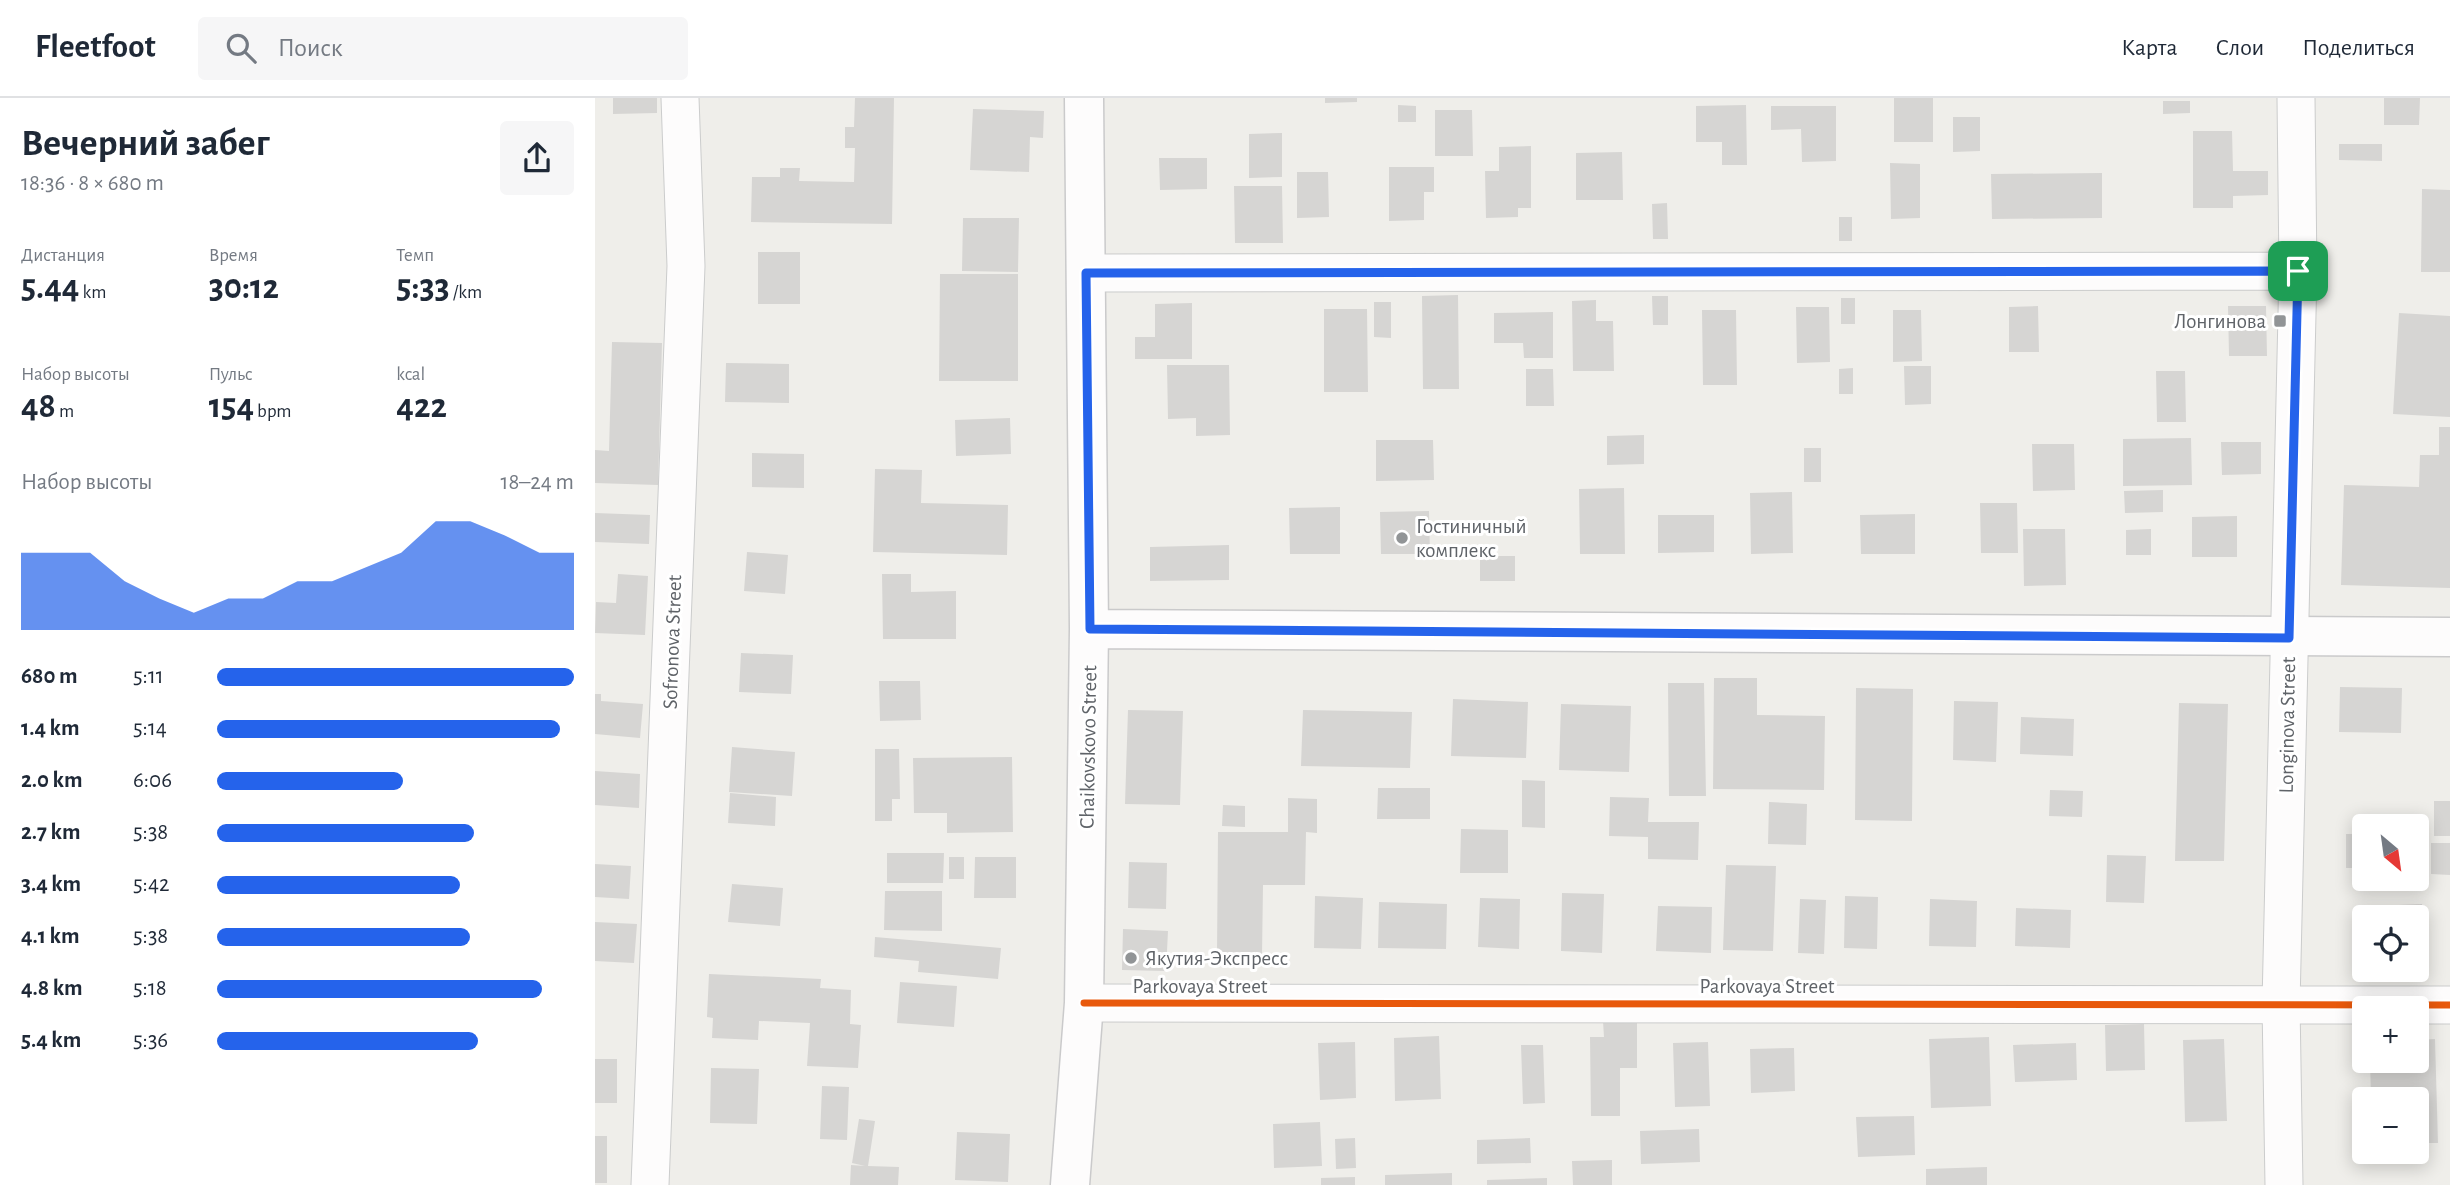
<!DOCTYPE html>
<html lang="ru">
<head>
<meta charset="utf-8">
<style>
  :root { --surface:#fff; --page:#f6f6f7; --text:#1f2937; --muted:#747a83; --line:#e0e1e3; --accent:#2563eb }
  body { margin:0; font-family:"Alegreya Sans",sans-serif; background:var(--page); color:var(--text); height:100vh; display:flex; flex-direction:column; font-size:26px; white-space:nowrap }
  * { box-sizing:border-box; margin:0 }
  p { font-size:23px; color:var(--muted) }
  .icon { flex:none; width:38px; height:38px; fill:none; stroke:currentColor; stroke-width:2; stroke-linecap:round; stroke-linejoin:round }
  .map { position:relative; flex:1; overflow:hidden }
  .drawer { display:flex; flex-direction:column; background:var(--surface); width:595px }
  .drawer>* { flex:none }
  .needle { width:46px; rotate:151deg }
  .controls { position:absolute; left:1757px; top:716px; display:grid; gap:14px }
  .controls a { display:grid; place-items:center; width:77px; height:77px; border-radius:7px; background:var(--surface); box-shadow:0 4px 18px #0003; font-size:35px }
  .pin { position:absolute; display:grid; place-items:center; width:60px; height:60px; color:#fff; margin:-30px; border-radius:14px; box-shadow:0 4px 10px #0006 }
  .round { display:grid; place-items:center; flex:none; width:74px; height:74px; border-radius:7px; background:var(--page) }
  .headline { display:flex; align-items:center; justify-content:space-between; height:119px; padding:0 21px }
  h1 { font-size:38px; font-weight:700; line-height:52px }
  .figures { display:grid; grid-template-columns:repeat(3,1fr); gap:10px; height:119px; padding:7px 21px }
  .figures div { display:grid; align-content:center }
  .figures b { font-size:35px; font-weight:700 }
  .figures small { font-size:19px; font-weight:400 }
  .figures p { font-size:19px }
  .chart { height:196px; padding:14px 21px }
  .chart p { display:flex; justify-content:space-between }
  .chart svg { width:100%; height:126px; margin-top:7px; fill:var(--accent); opacity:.7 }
  ul { padding:0 21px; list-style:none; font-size:23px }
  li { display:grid; grid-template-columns:112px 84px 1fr; align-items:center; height:52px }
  li i { height:18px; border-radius:9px; background:var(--accent) }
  header { display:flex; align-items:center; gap:42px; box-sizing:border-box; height:98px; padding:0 35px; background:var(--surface); border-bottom:2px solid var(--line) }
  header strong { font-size:33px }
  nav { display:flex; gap:38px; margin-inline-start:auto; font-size:24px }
  .search { width:490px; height:63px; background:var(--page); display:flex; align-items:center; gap:18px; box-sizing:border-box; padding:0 24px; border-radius:7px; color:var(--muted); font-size:26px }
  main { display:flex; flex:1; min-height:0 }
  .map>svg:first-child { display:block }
  .building { fill:#d6d5d3 }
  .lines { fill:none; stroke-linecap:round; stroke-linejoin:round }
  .street-casing { stroke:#cbcccc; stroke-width:39 }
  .secondary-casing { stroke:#cacacb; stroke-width:41 }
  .street { stroke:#fdfcfc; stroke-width:37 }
  .secondary { stroke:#fdfcfc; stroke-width:38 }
  .cycleway-casing { stroke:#fff; stroke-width:11 }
  .cycleway { stroke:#e8590c; stroke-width:7 }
  .route-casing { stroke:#fff; stroke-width:14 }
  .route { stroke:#2563eb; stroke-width:9 }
  .poi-dot { fill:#919496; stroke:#fff; stroke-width:2.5 }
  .labels { text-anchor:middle; stroke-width:6; stroke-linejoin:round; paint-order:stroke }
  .poi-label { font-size:21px; fill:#5f6368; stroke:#fff; text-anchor:start }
  .street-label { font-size:21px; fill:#5f6368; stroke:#fff }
</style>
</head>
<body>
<header>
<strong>Fleetfoot</strong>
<div class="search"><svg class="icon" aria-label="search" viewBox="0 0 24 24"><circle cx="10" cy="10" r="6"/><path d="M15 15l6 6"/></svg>Поиск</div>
<nav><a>Карта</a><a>Слои</a><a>Поделиться</a></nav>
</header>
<main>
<section class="drawer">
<div class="headline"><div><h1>Вечерний забег</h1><p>18:36 · 8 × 680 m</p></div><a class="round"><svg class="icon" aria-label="share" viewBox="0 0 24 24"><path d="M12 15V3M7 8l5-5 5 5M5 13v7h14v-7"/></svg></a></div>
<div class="figures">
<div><p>Дистанция</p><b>5.44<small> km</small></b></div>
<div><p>Время</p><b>30:12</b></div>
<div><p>Темп</p><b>5:33<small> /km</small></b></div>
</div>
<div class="figures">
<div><p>Набор высоты</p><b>48<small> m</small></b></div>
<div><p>Пульс</p><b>154<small> bpm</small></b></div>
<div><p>kcal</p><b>422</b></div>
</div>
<div class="chart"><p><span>Набор высоты</span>18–24 m</p>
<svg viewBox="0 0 160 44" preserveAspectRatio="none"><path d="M0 44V17L10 17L20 17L30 27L40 33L50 38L60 33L70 33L80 27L90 27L100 22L110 17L120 6L130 6L140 11L150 17L160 17V44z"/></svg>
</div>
<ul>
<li><b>680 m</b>5:11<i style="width:100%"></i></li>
<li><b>1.4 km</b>5:14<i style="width:96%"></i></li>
<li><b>2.0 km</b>6:06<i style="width:52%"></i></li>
<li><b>2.7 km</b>5:38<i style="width:72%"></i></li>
<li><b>3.4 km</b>5:42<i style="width:68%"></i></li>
<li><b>4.1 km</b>5:38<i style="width:71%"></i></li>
<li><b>4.8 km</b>5:18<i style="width:91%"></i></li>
<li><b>5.4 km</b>5:36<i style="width:73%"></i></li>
</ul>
</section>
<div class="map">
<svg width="1855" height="1087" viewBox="0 0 1855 1087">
  <rect width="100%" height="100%" fill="#efeeea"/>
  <path class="building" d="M18,0h44v15l-44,1z
    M260,0h39l-2,126 -141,-2 1,-45h28v-9h20l-1,13 55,1 1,-34h-10v-21h9z
    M730,0h32v4l-32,1z
    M1299,0h39v44h-39z
    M1789,0h36l-1,27h-35z
    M1568,3h27v12l-27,1z
    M803,7l18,1v16h-18z
    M1151,7l1,60h-25v-23h-26v-36z
    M1176,8h65v55l-34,1 -1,-33 -30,1z
    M378,11l71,2 -1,27 -13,-1 -1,35 -59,-2z
    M840,12h37l1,46h-38z
    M1358,19h27v34l-27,1z
    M1598,33h39l1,40h35v24l-35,1v12h-40z
    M687,35v44l-33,1v-44z
    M1744,46h43v17l-43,-1z
    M936,48v62h-13v9l-32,1 -1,-47h14v-24z
    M1027,54l1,48h-47v-47z
    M564,60h48v31l-47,1z
    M1295,65l30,1v54l-29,1z
    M794,69h45v25h-10v28l-35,1z
    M702,74h31l1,45 -32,1z
    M1507,75v45l-110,1 -1,-45z
    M639,88h48l1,57h-48z
    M1827,91l28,1v82h-29z
    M1072,105l1,36h-15l-1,-35z
    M1244,119h13v24h-13z
    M368,120h56l-1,54 -56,-1z
    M163,154h42v52h-42z
    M345,176h78v107h-79z
    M863,197l1,94h-36l-1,-93z
    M1057,198h16v29h-15z
    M1246,200h14v26h-14z
    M1001,202v21h17l1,50h-41l-1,-70z
    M779,204h17v36l-17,-1z
    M597,205v56h-57v-22h20v-33z
    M1443,208l1,46h-30v-45z
    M1633,208h38l1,50h-38z
    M1201,209h33l1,55 -33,1z
    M729,211h43l1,83h-44z
    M1107,212h34l1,75h-34z
    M1298,212h28l1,51 -29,1z
    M958,214v46h-29l-1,-15h-29v-30z
    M1804,215l51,3v101l-57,-3z
    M17,244l50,1 -4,142 -63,-2v-33l14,1z
    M131,265l63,1v39l-64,-1z
    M572,267h62l1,70 -34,1v-18l-28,1z
    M1309,268h27v38l-26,1z
    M1258,270v26h-14v-25z
    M931,271h27l1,37h-28z
    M1561,273h29l1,51h-29z
    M415,320l1,36 -55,2 -1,-36z
    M1844,329h11v161l-109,-3 3,-100 75,2 1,-32h19z
    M1049,337v29l-37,1v-29z
    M1596,340l1,47 -69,1v-47z
    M781,342h57l1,40 -58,1z
    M1626,344h40v32l-39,1z
    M1437,346h42l1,46 -42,1z
    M1209,350h17v34h-17z
    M157,355l52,1v34l-52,-1z
    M280,371l47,1 -1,33 87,2 -1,50 -134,-3z
    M1029,390l1,66h-45l-1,-65z
    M1568,392v22l-38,1 -1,-22z
    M1197,394l1,61 -42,1 -1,-61z
    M1385,405h37l1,50h-37z
    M745,409v47h-50l-1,-46z
    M834,413l1,43h-49l-1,-42z
    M0,415l55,2 -1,29 -54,-2z
    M1320,416v40h-54l-1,-39z
    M1063,417h56v37l-56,1z
    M1642,418v41h-45v-40z
    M1428,431h42l1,56 -42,1z
    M1556,431v26h-25v-25z
    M634,447v35l-79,1v-34z
    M152,454l41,3 -3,39 -41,-3z
    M885,458h35v25h-35z
    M23,476l30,2 -3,59 -50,-2 1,-31 20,1z
    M287,476h29v18l45,-1v48h-73z
    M146,555l52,2 -2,39 -52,-2z
    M1119,580h43v37l68,1 -1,74 -111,-1z
    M284,583h41l1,39 -41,1z
    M1073,585h36l2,113h-37z
    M1745,589l62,1 -1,45 -62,-1z
    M1261,590l57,1 -1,132 -57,-1z
    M0,596h6v7l42,3 -3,34 -45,-4z
    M858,601l75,3 -2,56 -75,-2z
    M1359,603l44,1 -2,60 -43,-2z
    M1584,605l49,1 -4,157h-49z
    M966,606l70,2 -2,66 -70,-2z
    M533,612l55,1 -3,94 -55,-1z
    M708,612l109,2 -2,56 -109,-2z
    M1426,619l53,2 -1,37 -53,-2z
    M137,649l63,5 -3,44 -63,-4z
    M280,651h24l1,50h-8v22h-17z
    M417,659l1,75 -66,1v-20h-33l-1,-55z
    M0,673l45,3 -1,34 -44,-3z
    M927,682l23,1v47l-23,-1z
    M783,690h52v31h-53z
    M1455,692l33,1 -1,26 -33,-1z
    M135,695l46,4 -1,29 -47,-3z
    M1015,699l39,1 -1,24h51l-1,38 -50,-1v-22l-39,-1z
    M693,700l29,1v34l-11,-1 -1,53h-42l-1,70 -45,-1 1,-122h70z
    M1839,703h16v35h-16z
    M1174,704l38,2 -1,41 -38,-1z
    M628,707l22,1v21l-23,-1z
    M866,731l47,1v43h-48z
    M1751,736h18v34h-18z
    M1836,745h19v32l-19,-1z
    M292,755h57l-1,30h-56z
    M1512,757l39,1 -2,47 -38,-1z
    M354,759h15v22h-15z
    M380,759h41v41h-42z
    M534,764l38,1 -1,46 -38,-1z
    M0,766l36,2 -2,33 -34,-2z
    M1131,767l50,1 -3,85 -50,-1z
    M137,786l51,4 -3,38 -52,-4z
    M290,793h57v40l-58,-1z
    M967,795l42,1 -2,59 -41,-2z
    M720,798l48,2 -2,51 -47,-1z
    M1250,798l33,1 -1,52 -33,-1z
    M885,800l40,1 -1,50 -41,-2z
    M1205,801l26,1 -2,54 -26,-1z
    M1335,801l47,2 -1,46 -47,-1z
    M784,804l68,2 -1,45 -68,-1z
    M1827,806l2,59h-7v-46h-41l-1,-11z
    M1063,808l54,1 -1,46 -55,-2z
    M1421,810l55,2 -1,38 -55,-2z
    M0,824l42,2 -3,39 -39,-2z
    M528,831l45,2 -2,40 -44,-1z
    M280,839l126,11 -3,31 -80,-7 1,-11 -45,-4z
    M114,876l112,5 -1,9 31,2 -1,34 11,1 -3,43 -51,-2 3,-43 -51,-2 -1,19 -46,-2 1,-20 -6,-1z
    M305,884l57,4 -3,41 -57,-4z
    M1008,923h34v47h-17v48h-29l-1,-79h14z
    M1549,926l1,46 -39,1 -1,-46z
    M844,938l2,63 -46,2 -1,-63z
    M1394,939l2,69 -60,2 -2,-69z
    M1629,941l3,82 -42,1 -2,-82z
    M1840,941l3,104h-21v-44h-46l-1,-39h47v-20z
    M760,944l1,56 -36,2 -2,-57z
    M1113,944l2,64 -35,1 -2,-64z
    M1481,945l1,37 -62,2 -2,-37z
    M926,947h22l2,58 -22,1z
    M1199,950l1,43 -44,2 -1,-44z
    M0,961h22v44h-22z
    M116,970l48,1 -2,55 -47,-1z
    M227,988l27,1 -2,53 -27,-1z
    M1319,1018l1,39 -57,2 -2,-40z
    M264,1021l16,2 -7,45 31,1 -1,18h-48l1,-20 14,1 -13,-3z
    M725,1024l2,44 -48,2 -1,-44z
    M1104,1031l1,33 -59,2 -1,-33z
    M362,1034l53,2 -2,48 -53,-2z
    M0,1038h12v47h-12z
    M760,1040l1,30 -20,1 -1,-30z
    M935,1040l1,25 -54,1v-24z
    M1017,1062v25h-39l-1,-24z
    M1392,1069v18h-61v-16z
    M857,1075v12h-67v-10z
    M760,1079v8h-34v-7z
    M952,1080v7h-60v-5z"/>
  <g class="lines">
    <defs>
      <path id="street" d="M491,175l1212,-2
        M489,905l1366,2
        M55,1087l36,-919 -6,-168
        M1689,1087l-3,-181 17,-733 -2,-173"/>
      <path id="secondary" d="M494,531l1361,8
        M475,1087l14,-182 5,-374 -5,-531"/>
    </defs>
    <use href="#street" class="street-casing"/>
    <use href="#secondary" class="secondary-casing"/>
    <use href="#street" class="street"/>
    <use href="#secondary" class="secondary"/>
    <defs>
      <path id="cycleway" d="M491,175l1212,-2
        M489,905l1366,2"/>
    </defs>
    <use href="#cycleway" class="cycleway-casing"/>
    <use href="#cycleway" class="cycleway"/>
  </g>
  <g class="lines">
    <defs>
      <path id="route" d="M1703,173l-9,367 -1199,-9 -4,-356z"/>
    </defs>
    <use href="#route" class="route-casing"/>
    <use href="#route" class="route"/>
  </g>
  <g class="poi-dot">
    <rect x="1678" y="216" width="14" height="14" rx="3.5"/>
    <circle cx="807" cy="440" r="7"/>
    <circle cx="536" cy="860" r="7"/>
  </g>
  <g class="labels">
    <g class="poi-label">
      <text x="1671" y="230" text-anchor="end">Лонгинова</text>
      <text x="821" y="435">Гостиничный<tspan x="821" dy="24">комплекс</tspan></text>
      <text x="550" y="867">Якутия-Экспресс</text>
    </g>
    <g class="street-label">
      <text transform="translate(77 544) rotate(-88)" y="7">Sofronova Street</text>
      <text transform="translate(1692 627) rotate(-89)" y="7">Longinova Street</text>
      <text transform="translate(493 649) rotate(-89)" y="7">Chaikovskovo Street</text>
      <text x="605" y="895">Parkovaya Street</text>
      <text x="1172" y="895">Parkovaya Street</text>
    </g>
  </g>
</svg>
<div class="controls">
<a><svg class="needle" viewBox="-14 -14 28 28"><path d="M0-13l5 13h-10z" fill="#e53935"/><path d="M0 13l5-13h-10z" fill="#747a83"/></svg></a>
<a><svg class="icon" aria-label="locate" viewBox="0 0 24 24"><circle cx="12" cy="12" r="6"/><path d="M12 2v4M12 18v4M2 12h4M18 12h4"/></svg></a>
<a>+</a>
<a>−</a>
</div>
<div class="pin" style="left:1703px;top:173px;background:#1e9e55"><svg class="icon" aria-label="arrive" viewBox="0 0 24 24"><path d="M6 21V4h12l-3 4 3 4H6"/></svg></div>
</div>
</main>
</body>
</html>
